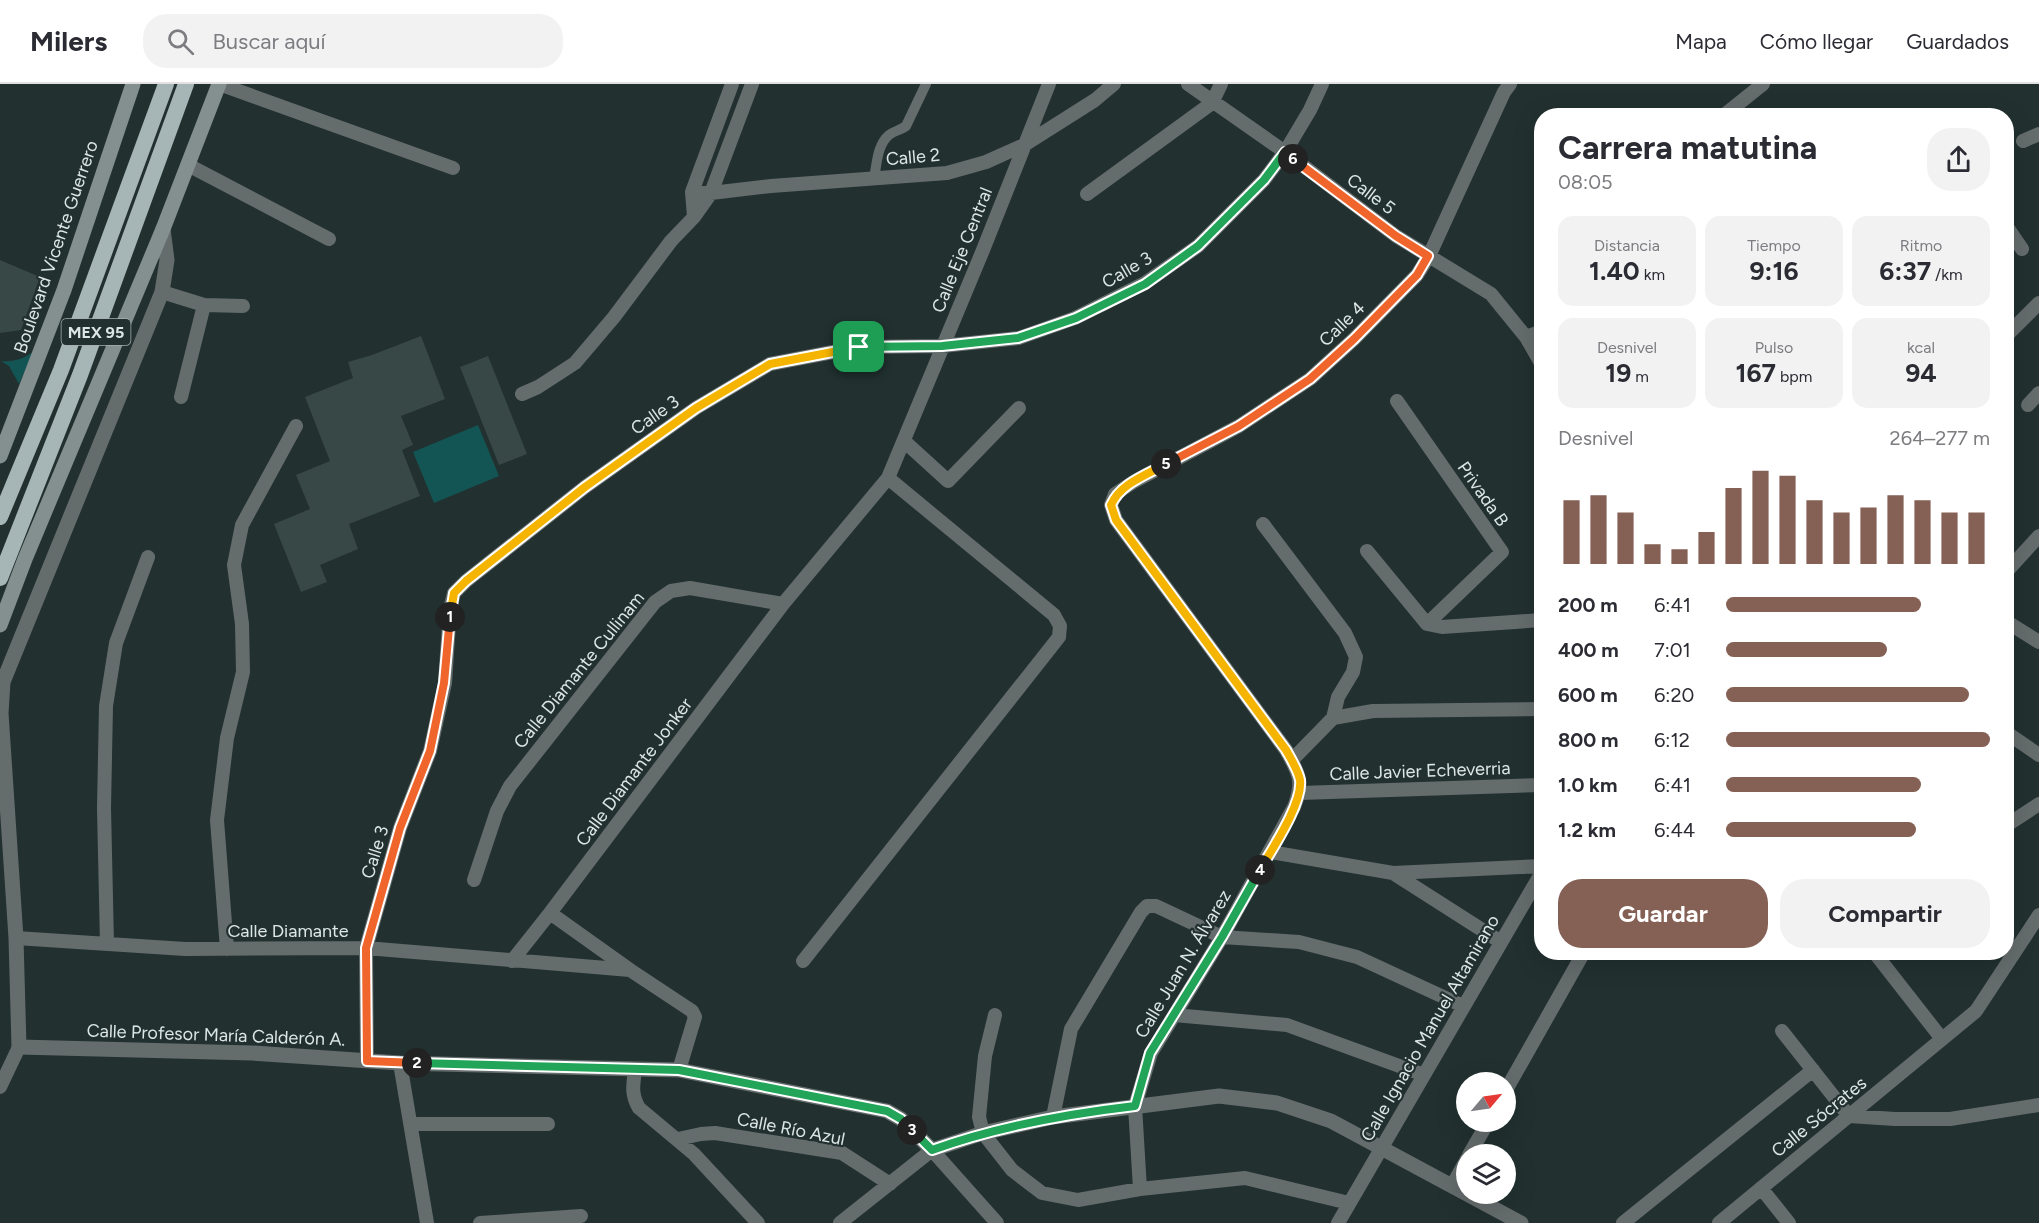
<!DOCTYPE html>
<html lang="es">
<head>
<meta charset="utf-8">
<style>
  :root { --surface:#fff; --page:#f2f2f3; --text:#2b2b33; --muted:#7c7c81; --line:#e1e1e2; --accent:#856055 }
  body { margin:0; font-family:Figtree,sans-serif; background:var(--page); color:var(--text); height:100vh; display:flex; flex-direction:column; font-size:22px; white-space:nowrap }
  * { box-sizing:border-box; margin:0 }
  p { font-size:20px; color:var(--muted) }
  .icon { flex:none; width:33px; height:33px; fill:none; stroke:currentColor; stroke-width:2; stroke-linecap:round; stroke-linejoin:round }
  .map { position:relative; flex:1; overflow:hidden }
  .side { position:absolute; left:1534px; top:24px; width:480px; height:852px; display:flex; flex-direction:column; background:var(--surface); border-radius:24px; box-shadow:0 6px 24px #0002 }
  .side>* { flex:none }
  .needle { width:39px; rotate:61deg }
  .tools { position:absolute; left:1456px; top:988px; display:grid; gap:12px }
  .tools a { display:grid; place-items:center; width:60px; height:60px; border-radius:50%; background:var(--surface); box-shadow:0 6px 24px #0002; font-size:30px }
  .pin { position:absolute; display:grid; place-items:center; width:51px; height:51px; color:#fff; margin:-26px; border-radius:12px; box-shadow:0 3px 9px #0006 }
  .km { position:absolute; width:30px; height:30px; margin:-15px; border-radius:50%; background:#222; color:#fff; font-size:16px; line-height:30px; text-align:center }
  .round { display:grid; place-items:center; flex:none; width:63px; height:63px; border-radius:24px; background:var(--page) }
  .overview { display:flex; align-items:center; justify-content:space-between; height:102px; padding:0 24px }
  h1 { font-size:33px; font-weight:700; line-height:45px }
  .figures { display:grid; grid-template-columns:repeat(3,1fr); gap:9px; height:102px; padding:6px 24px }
  .figures div { display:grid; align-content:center; border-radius:15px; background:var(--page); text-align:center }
  .figures b { font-size:26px; font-weight:700 }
  .figures small { font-size:16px; font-weight:400 }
  .figures p { font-size:16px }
  .chart { height:168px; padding:12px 24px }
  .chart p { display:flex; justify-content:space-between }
  .chart svg { width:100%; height:108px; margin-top:6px; stroke:var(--accent); stroke-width:6 }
  .button { display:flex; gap:12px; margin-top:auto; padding:12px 24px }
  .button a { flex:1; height:69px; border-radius:24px; background:var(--accent); color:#fff; font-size:24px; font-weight:700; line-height:69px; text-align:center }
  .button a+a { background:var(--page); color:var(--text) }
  ul { padding:0 24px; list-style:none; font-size:20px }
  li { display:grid; grid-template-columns:96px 72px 1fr; align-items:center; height:45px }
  li i { height:15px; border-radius:8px; background:var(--accent) }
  header { display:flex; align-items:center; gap:36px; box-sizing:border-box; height:84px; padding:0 30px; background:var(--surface); border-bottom:2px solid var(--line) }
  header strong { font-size:28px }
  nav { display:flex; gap:33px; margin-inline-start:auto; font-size:21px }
  .search { width:420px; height:54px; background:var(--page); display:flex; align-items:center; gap:15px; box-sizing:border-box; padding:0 21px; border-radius:24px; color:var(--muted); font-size:22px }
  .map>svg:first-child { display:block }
  .green { fill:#135554 }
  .building { fill:#384847 }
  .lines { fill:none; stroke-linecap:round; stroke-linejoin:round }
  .pedestrian { stroke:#656c6c; stroke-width:10 }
  .minor { stroke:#656c6c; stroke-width:14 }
  .tertiary { stroke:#656c6c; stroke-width:15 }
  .secondary { stroke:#848f8f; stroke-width:15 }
  .trunk { stroke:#a6b6b6; stroke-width:16 }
  .split-1-casing { stroke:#fff; stroke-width:12 }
  .split-2-casing { stroke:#fff; stroke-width:12 }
  .split-3-casing { stroke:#fff; stroke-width:12 }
  .split-4-casing { stroke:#fff; stroke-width:12 }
  .split-5-casing { stroke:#fff; stroke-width:12 }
  .split-6-casing { stroke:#fff; stroke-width:12 }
  .split-7-casing { stroke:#fff; stroke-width:12 }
  .split-1 { stroke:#f5b400; stroke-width:8 }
  .split-2 { stroke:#f0652b; stroke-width:8 }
  .split-3 { stroke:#22a559; stroke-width:8 }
  .split-4 { stroke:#22a559; stroke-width:8 }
  .split-5 { stroke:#f5b400; stroke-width:8 }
  .split-6 { stroke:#f0652b; stroke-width:8 }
  .split-7 { stroke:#22a559; stroke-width:8 }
  .labels { text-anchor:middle; stroke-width:4.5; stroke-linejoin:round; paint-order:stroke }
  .shield { fill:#223030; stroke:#a5afaf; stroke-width:1.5 }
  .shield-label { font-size:16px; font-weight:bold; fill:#dde6e6 }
  .street-label { font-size:18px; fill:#dde6e6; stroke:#223030 }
</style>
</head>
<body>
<header>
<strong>Milers</strong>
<div class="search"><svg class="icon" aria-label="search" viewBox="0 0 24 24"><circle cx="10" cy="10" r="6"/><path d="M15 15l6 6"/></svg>Buscar aquí</div>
<nav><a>Mapa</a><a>Cómo llegar</a><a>Guardados</a></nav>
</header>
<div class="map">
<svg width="2039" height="1139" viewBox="0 0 2039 1139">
  <rect width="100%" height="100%" fill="#223030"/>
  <path class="green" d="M34,267l-15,33 -10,-18 -8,-5c13,1 23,-2 33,-10z
    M478,341l21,51 -65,27 -21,-51z"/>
  <path class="building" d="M0,176l40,17 -19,53 -21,3z
    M421,252l24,63 -44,17 12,29 -11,5 18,46 -71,28 9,25 -38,16 7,17 -26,10 -27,-68 36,-15 -14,-34 34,-14 -25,-64 48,-19 -5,-16 24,-7z
    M488,272l39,98 -28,11 -39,-98z"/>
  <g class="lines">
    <path class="pedestrian" d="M874,94c3,-14 3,-33 15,-43 5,-4 12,-5 17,-9l20,-42"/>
    <path class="minor" d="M219,0l234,84
      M1188,0l97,68 111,84 95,58 35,43 16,28
      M1723,32l40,-32
      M2023,57l16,-7
      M188,81l141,74
      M692,108l19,1 60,-7 176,-13 39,-11 38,-17 71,-45 19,-16
      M1087,110l125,-91 9,-19
      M694,133l-2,-25 40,-108
      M2007,143l15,22
      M162,208l42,13 39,1
      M2007,251l32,-32
      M1526,253l16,-6
      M522,310l16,-7 37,-24 39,-46 57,-76 23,-24 17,-24 41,-109
      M181,313l23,-92
      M1397,317l105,151 -75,72
      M2028,321l11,-12
      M904,357l44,40 71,-73
      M1263,440l82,109 11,24 -3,15 -15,25 -5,21
      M1367,467l60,73 15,3 100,-7
      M2007,487l32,-35
      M2007,538l32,20
      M2007,649l32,22
      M1292,676l41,-42 40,-7 169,-2
      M1300,709l242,-8
      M2007,741l32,-21
      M1270,768l123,21 108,69
      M1393,789l149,-7
      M474,796l23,-69 13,-25 145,-184 16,-11 19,-3 93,16
      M550,829l80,57 62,41 3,6 -16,53
      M16,854l169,11 181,-1 264,22
      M107,860l-3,-136 2,-102 10,-63 32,-86
      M227,865l-10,-129 10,-82 16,-66 -1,-48 -8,-59 8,-40 54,-99
      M1874,868l68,87
      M512,877l38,-48 233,-309 105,-126 95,-228 66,-166
      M803,877l256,-324 1,-11 -6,-11 -166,-137
      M995,931l-10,41 -6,61 4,16 29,37 30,23 36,7 62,-11 105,-11 104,25
      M1174,931l113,10 137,50
      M1782,947l67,85 46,3h55l89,-14
      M367,977l-1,-113 34,-120 30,-77 15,-68 5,-74 4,-16 12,-12 119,-94 111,-79 74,-44 89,-17 83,-1 77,-8 56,-20 70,-35 53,-37 66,-66 21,-28 25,-42 12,-26
      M400,979l27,160
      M635,986c-2,15 -4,25 4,38l55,46 64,69
      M0,1003l19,-40
      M1506,1006l78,-138
      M1053,1033l18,-88 70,-117 6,-6h9l66,31 77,5 58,15 106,49
      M411,1040h137
      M678,1055l23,-5 14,-1 127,20 48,31
      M1469,1071l19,-33
      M1452,1102l15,-27
      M1761,1104l28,35
      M1140,1105l-5,-83 16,-53 71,-116 72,-130c10,-25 5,-34 -8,-57l-170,-230 -5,-15 4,-11 20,-13 104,-55 71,-47 44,-40 63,-64 12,-19 75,-164 6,-8
      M480,1139l101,-7
      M840,1139l92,-73 65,73
      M1338,1139l204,-351
      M1623,1139l190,-153
      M1719,1139l257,-212 63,-96"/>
    <path class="tertiary" d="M163,145l4,31 -5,32 -159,390 -2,31 15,225 3,109 233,6 148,10 279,7 208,41 14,8 31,31 51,-17 70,-16 166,-21 58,7 54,18 190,102"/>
    <path class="secondary" d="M0,372l64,-166 69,-206
      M0,541l25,-66 138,-330 56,-145"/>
    <path class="trunk" d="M0,433l61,-147 105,-286
      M0,494l80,-203 106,-291"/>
  </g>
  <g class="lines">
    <defs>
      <path id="split-1" d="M450,533l4,-24 12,-12 119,-94 111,-79 74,-44 89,-17"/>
      <path id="split-2" d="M417,979l-50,-2 -1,-113 34,-120 30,-77 14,-68 6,-66"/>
      <path id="split-3" d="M417,979l262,7 208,41 14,8 11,11"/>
      <path id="split-4" d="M912,1046l20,20c66,-24 134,-36 203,-44l15,-53 72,-116 38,-67"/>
      <path id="split-5" d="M1166,380c-20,11 -46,20 -55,41l5,15 170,230c5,9 12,20 14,30 3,23 -28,69 -40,90"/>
      <path id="split-6" d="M1166,380l73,-38 71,-47 44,-40 63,-64 11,-19 -32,-20 -103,-77"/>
      <path id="split-7" d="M859,263l83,-1 76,-8 58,-20 69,-34 53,-38 66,-66 21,-28 8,7"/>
    </defs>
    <use href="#split-1" class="split-1-casing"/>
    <use href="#split-2" class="split-2-casing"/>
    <use href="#split-3" class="split-3-casing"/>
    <use href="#split-4" class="split-4-casing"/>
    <use href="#split-5" class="split-5-casing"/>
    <use href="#split-6" class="split-6-casing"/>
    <use href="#split-7" class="split-7-casing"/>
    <use href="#split-1" class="split-1"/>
    <use href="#split-2" class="split-2"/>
    <use href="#split-3" class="split-3"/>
    <use href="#split-4" class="split-4"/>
    <use href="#split-5" class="split-5"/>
    <use href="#split-6" class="split-6"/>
    <use href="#split-7" class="split-7"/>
  </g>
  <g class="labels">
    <rect class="shield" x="61.5" y="235" width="69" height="26" rx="4.5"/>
    <g class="shield-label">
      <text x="96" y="254">MEX 95</text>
    </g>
    <g class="street-label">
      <text transform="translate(913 73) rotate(-5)" y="6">Calle 2</text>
      <text transform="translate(1371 110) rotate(37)" y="6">Calle 5</text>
      <text transform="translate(56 163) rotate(-71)" y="6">Boulevard Vicente Guerrero</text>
      <text transform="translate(962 166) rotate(-68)" y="6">Calle Eje Central</text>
      <text transform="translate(1127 186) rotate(-30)" y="6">Calle 3</text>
      <text transform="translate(1342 240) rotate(-44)" y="6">Calle 4</text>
      <text transform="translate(655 331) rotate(-35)" y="6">Calle 3</text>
      <text transform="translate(1483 410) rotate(55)" y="6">Privada B</text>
      <text transform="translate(579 586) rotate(-51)" y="6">Calle Diamante Cullinam</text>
      <text transform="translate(1420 687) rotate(-2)" y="6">Calle Javier Echeverria</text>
      <text transform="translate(634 688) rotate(-53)" y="6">Calle Diamante Jonker</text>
      <text transform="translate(375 768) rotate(-73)" y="6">Calle 3</text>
      <text x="288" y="853">Calle Diamante</text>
      <text transform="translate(1183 880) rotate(-59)" y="6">Calle Juan N. Álvarez</text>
      <text transform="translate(1430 944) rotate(-60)" y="6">Calle Ignacio Manuel Altamirano</text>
      <text transform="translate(216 951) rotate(2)" y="6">Calle Profesor María Calderón A.</text>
      <text transform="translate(1819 1033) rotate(-39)" y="6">Calle Sócrates</text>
      <text transform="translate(791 1045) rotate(11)" y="6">Calle Río Azul</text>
    </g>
  </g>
</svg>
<div class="tools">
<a><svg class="needle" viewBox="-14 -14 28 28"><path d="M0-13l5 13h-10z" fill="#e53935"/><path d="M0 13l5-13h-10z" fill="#7c7c81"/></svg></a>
<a><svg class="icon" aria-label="layers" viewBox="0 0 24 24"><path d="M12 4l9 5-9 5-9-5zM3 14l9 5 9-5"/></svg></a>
</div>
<div class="pin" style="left:859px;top:263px;background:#1e9e55"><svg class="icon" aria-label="arrive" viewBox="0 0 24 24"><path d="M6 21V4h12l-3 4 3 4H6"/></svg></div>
<b class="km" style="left:450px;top:533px">1</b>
<b class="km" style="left:417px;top:979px">2</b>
<b class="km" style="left:912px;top:1046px">3</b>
<b class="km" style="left:1260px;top:786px">4</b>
<b class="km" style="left:1166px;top:380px">5</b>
<b class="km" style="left:1293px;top:75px">6</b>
<section class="side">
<div class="overview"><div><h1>Carrera matutina</h1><p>08:05</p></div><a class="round"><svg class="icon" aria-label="share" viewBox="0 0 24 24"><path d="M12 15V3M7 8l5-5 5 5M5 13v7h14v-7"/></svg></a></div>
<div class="figures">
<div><p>Distancia</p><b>1.40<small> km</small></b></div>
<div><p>Tiempo</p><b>9:16</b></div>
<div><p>Ritmo</p><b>6:37<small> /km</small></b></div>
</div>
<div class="figures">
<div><p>Desnivel</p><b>19<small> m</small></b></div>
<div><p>Pulso</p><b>167<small> bpm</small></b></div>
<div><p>kcal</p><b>94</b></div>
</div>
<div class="chart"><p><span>Desnivel</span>264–277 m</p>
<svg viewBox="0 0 160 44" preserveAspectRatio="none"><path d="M5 44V18M15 44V16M25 44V23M35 44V36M45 44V38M55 44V31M65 44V13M75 44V6M85 44V8M95 44V18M105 44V23M115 44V21M125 44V16M135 44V18M145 44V23M155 44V23"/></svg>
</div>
<ul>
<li><b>200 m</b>6:41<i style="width:74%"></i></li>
<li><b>400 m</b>7:01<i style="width:61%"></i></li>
<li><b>600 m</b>6:20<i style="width:92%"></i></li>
<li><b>800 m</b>6:12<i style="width:100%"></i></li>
<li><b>1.0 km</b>6:41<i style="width:74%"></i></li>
<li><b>1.2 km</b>6:44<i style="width:72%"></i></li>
</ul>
<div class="button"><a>Guardar</a><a>Compartir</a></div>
</section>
</div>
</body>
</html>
